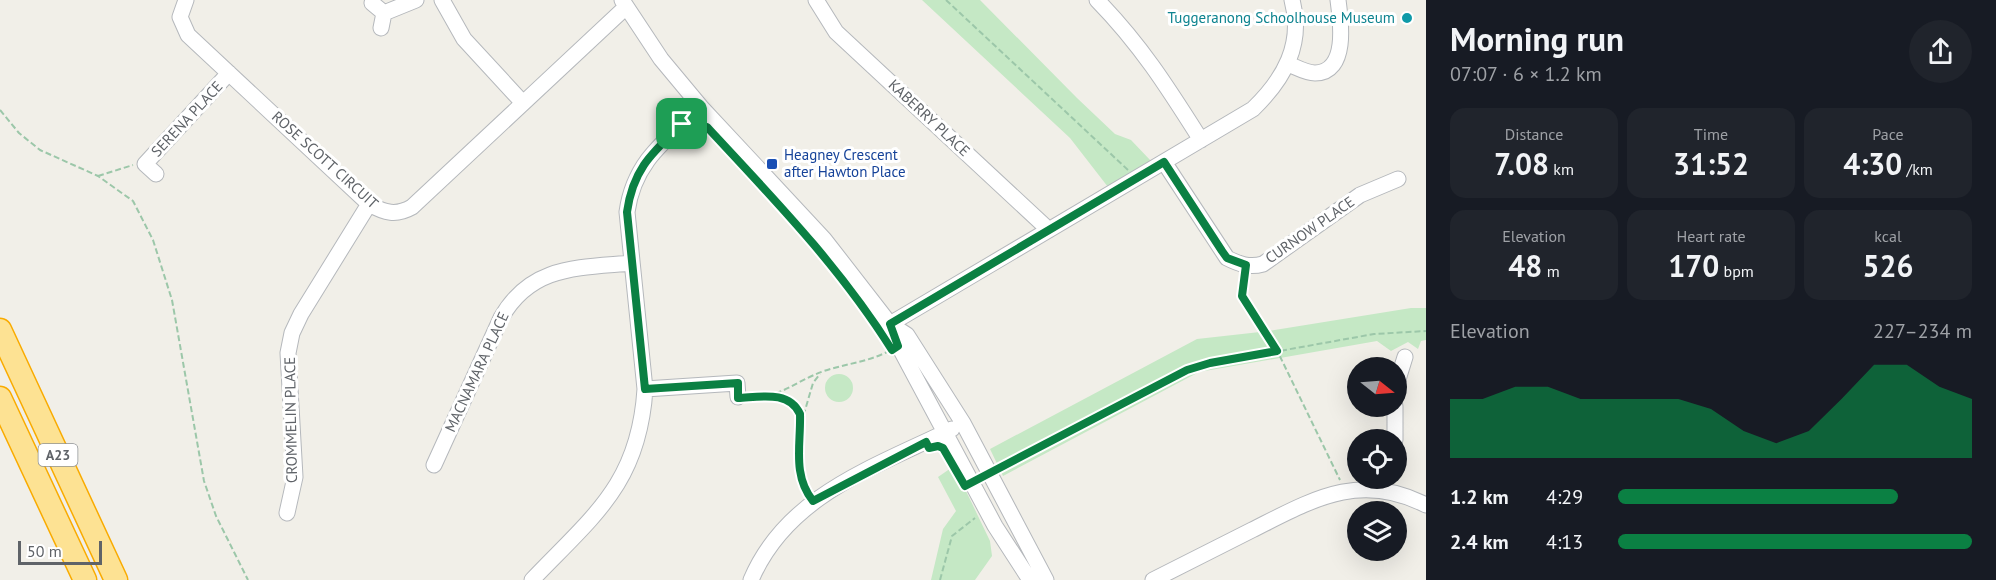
<!DOCTYPE html>
<html lang="en">
<head>
<meta charset="utf-8">
<style>
  :root { --surface:#171b24; --page:#20242c; --text:#f1f3f6; --muted:#9ea1a6; --accent:#0b8043 }
  body { margin:0; font-family:"PT Sans",sans-serif; background:var(--page); color:var(--text); height:100vh; display:flex; flex-direction:column; font-size:22px; white-space:nowrap }
  * { box-sizing:border-box; margin:0 }
  p { font-size:20px; color:var(--muted) }
  .icon { flex:none; width:33px; height:33px; fill:none; stroke:currentColor; stroke-width:2; stroke-linecap:round; stroke-linejoin:round }
  .map { position:relative; flex:1; overflow:hidden }
  .panel { display:flex; flex-direction:column; background:var(--surface); width:570px }
  .panel>* { flex:none }
  .needle { width:39px; rotate:107deg }
  .buttons { position:absolute; left:1347px; top:357px; display:grid; gap:12px }
  .buttons a { display:grid; place-items:center; width:60px; height:60px; border-radius:50%; background:var(--surface); box-shadow:0 6px 24px #0002; font-size:30px }
  .scale { position:absolute; left:18px; bottom:15px; width:84px; box-sizing:border-box; padding-left:6px; border:3px solid #5f6368; border-top:0; font-size:16px; line-height:21px; white-space:nowrap; color:#5f6368; -webkit-text-stroke:4px #fff; paint-order:stroke }
  .pin { position:absolute; display:grid; place-items:center; width:51px; height:51px; color:#fff; margin:-26px; border-radius:12px; box-shadow:0 3px 9px #0006 }
  .round { display:grid; place-items:center; flex:none; width:63px; height:63px; border-radius:32px; background:var(--page) }
  .head { display:flex; align-items:center; justify-content:space-between; height:102px; padding:0 24px }
  h1 { font-size:33px; font-weight:700; line-height:45px }
  .figures { display:grid; grid-template-columns:repeat(3,1fr); gap:9px; height:102px; padding:6px 24px }
  .figures div { display:grid; align-content:center; border-radius:15px; background:var(--page); text-align:center }
  .figures b { font-size:30px; font-weight:700 }
  .figures small { font-size:16px; font-weight:400 }
  .figures p { font-size:16px }
  .chart { height:168px; padding:12px 24px }
  .chart p { display:flex; justify-content:space-between }
  .chart svg { width:100%; height:108px; margin-top:6px; fill:var(--accent); opacity:.7 }
  ul { padding:0 24px; list-style:none; font-size:20px }
  li { display:grid; grid-template-columns:96px 72px 1fr; align-items:center; height:45px }
  li i { height:15px; border-radius:8px; background:var(--accent) }
  main { display:flex; flex:1; min-height:0 }
  .map>svg:first-child { display:block }
  .green { fill:#c5e8c5 }
  .lines { fill:none; stroke-linecap:round; stroke-linejoin:round }
  .minor-casing { stroke:#b5b8bc; stroke-width:17 }
  .highway-casing { stroke:#f9ab00; stroke-width:25 }
  .path { stroke:#9cc7a9; stroke-width:2; stroke-dasharray:6 3; stroke-linecap:butt }
  .minor { stroke:#fff; stroke-width:15 }
  .highway { stroke:#fde293; stroke-width:22 }
  .route-casing { stroke:#fff; stroke-width:12 }
  .route { stroke:#0b8043; stroke-width:8 }
  .culture-dot { fill:#0f9aa8; stroke:#fff; stroke-width:2 }
  .transit-dot { fill:#1a4fb4; stroke:#fff; stroke-width:2 }
  .labels { text-anchor:middle; stroke-width:6; stroke-linejoin:round; paint-order:stroke }
  .shield { fill:#fff; stroke:#8f9295; stroke-width:1.5 }
  .shield-label { font-size:14px; font-weight:bold; fill:#5f6368 }
  .culture-label { font-size:15px; fill:#0d838f; stroke:#fff; text-anchor:end }
  .street-label { font-size:15px; fill:#5f6368; stroke:#fff }
  .transit-label { font-size:15px; fill:#164399; stroke:#fff; text-anchor:start }
</style>
</head>
<body>
<main>
<div class="map">
<svg width="1426" height="580" viewBox="0 0 1426 580">
  <rect width="100%" height="100%" fill="#f1efe8"/>
  <path class="green" d="M922,0h58l97,98 38,36 16,6 20,21 -43,26 -38,-49z
    M1411,308h15v32l-5,1 -3,8 -10,-7 -17,9 -14,-10 -178,31 -196,104 -13,-27 207,-110 72,-8z
    M825 388a14 14 0 1 1 28 0a14 14 0 1 1-28 0Z
    M954,466l36,75 2,15 -17,24h-44l12,-51 13,-18 -18,-34z"/>
  <g class="lines">
    <defs>
      <path id="minor" d="M186,0l-6,17 8,18 181,169c16,9 27,12 43,3l214,-200
        M442,0l22,39 59,64
        M622,0l39,59 40,48 123,132 66,85 17,11 56,88 83,157
        M816,0l20,32 213,198
        M1097,0c44,45 71,88 104,140
        M372,3l12,10
        M381,28l3,-15 32,-13
        M1288,64c8,3 18,9 27,9 33,0 26,-51 23,-73
        M1164,162l63,96c12,6 22,10 36,6l97,-69 38,-16
        M156,174l-11,-10 84,-91
        M890,324l363,-215c31,-30 51,-65 39,-109
        M890,324l6,17 99,185 35,54
        M1396,386l9,-29
        M645,389l92,-6 1,14
        M1395,406v34
        M434,465l67,-147c30,-53 77,-50 131,-55
        M287,513l8,-36 -7,-124 4,-20 9,-19 68,-110
        M532,580c61,-64 107,-96 113,-191l-18,-177c7,-51 39,-72 74,-105
        M751,580c36,-85 124,-113 201,-151
        M1153,580c33,-17 66,-33 99,-50 60,-30 107,-59 174,-25"/>
      <path id="highway" d="M0,330l116,250
        M0,398l85,182"/>
    </defs>
    <use href="#minor" class="minor-casing"/>
    <use href="#highway" class="highway-casing"/>
    <path class="path" d="M946,0l182,170
      M0,110l19,23 21,17 58,26 35,25 20,39 19,60 32,181 12,35 32,64
      M98,176l35,-11
      M1243,277l-1,19 31,46 67,138
      M774,397l14,3 12,14 -2,38 8,39
      M749,398c36,-2 44,-16 75,-27 21,-7 43,-9 63,-19
      M801,424l12,-41 7,-9
      M1001,467l195,-101 178,-32 52,-3
      M940,580l12,-44 23,-18"/>
    <use href="#minor" class="minor"/>
    <use href="#highway" class="highway"/>
  </g>
  <g class="lines">
    <defs>
      <path id="route" d="M682,124l5,5 10,-5 10,3c66,71 133,140 185,223l6,-4 -8,-22 274,-162 58,89 5,7 19,7 -4,31 35,55 -67,12 -23,7 -222,116 -22,-38 -5,-2 -9,2 -3,-6 -113,59c-21,-26 -12,-57 -13,-87 -11,-24 -40,-17 -62,-16v-15l-93,6 -18,-177c6,-43 25,-59 55,-88z"/>
    </defs>
    <use href="#route" class="route-casing"/>
    <use href="#route" class="route"/>
  </g>
  <circle class="culture-dot" cx="1407" cy="18" r="6"/>
  <rect class="transit-dot" x="766" y="158" width="12" height="12" rx="3"/>
  <g class="labels">
    <rect class="shield" x="38.5" y="444" width="39" height="22" rx="4.5"/>
    <g class="shield-label">
      <text x="58" y="460">A23</text>
    </g>
    <g class="culture-label">
      <text x="1395" y="23">Tuggeranong Schoolhouse Museum</text>
    </g>
    <g class="street-label">
      <text transform="translate(929 118) rotate(43)" y="5">KABERRY PLACE</text>
      <text transform="translate(187 119) rotate(-47)" y="5">SERENA PLACE</text>
      <text transform="translate(325 160) rotate(42)" y="5">ROSE SCOTT CIRCUIT</text>
      <text transform="translate(1310 230) rotate(-35)" y="5">CURNOW PLACE</text>
      <text transform="translate(477 372) rotate(-65)" y="5">MACNAMARA PLACE</text>
      <text transform="translate(291 420) rotate(-91)" y="5">CROMMELIN PLACE</text>
    </g>
    <g class="transit-label">
      <text x="784" y="160">Heagney Crescent<tspan x="784" dy="17">after Hawton Place</tspan></text>
    </g>
  </g>
</svg>
<div class="buttons">
<a><svg class="needle" viewBox="-14 -14 28 28"><path d="M0-13l5 13h-10z" fill="#e53935"/><path d="M0 13l5-13h-10z" fill="#9ea1a6"/></svg></a>
<a><svg class="icon" aria-label="locate" viewBox="0 0 24 24"><circle cx="12" cy="12" r="6"/><path d="M12 2v4M12 18v4M2 12h4M18 12h4"/></svg></a>
<a><svg class="icon" aria-label="layers" viewBox="0 0 24 24"><path d="M12 4l9 5-9 5-9-5zM3 14l9 5 9-5"/></svg></a>
</div>
<div class="scale">50 m</div>
<div class="pin" style="left:682px;top:124px;background:#1e9e55"><svg class="icon" aria-label="arrive" viewBox="0 0 24 24"><path d="M6 21V4h12l-3 4 3 4H6"/></svg></div>
</div>
<section class="panel">
<div class="head"><div><h1>Morning run</h1><p>07:07 · 6 × 1.2 km</p></div><a class="round"><svg class="icon" aria-label="share" viewBox="0 0 24 24"><path d="M12 15V3M7 8l5-5 5 5M5 13v7h14v-7"/></svg></a></div>
<div class="figures">
<div><p>Distance</p><b>7.08<small> km</small></b></div>
<div><p>Time</p><b>31:52</b></div>
<div><p>Pace</p><b>4:30<small> /km</small></b></div>
</div>
<div class="figures">
<div><p>Elevation</p><b>48<small> m</small></b></div>
<div><p>Heart rate</p><b>170<small> bpm</small></b></div>
<div><p>kcal</p><b>526</b></div>
</div>
<div class="chart"><p><span>Elevation</span>227–234 m</p>
<svg viewBox="0 0 160 44" preserveAspectRatio="none"><path d="M0 44V20L10 20L20 15L30 15L40 20L50 20L60 20L70 20L80 24L90 33L100 38L110 33L120 20L130 6L140 6L150 15L160 20V44z"/></svg>
</div>
<ul>
<li><b>1.2 km</b>4:29<i style="width:79%"></i></li>
<li><b>2.4 km</b>4:13<i style="width:100%"></i></li>
</ul>
</section>
</main>
</body>
</html>
